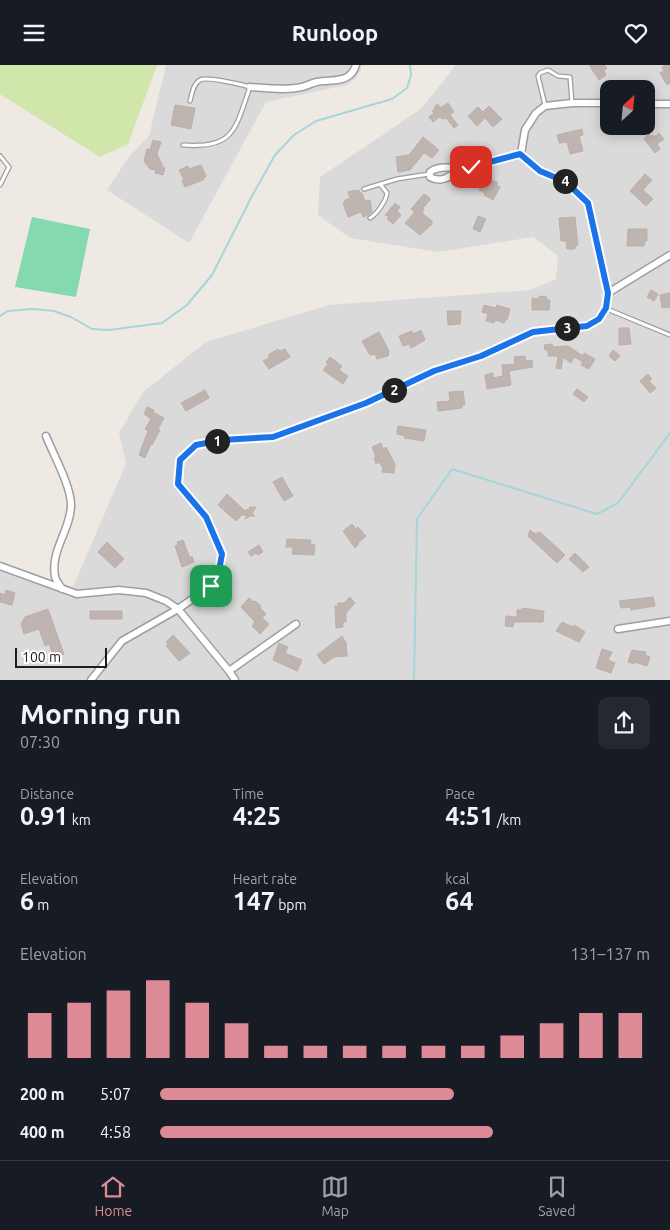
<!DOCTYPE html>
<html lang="en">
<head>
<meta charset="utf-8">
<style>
  :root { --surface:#171b24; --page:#242831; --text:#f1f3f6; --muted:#9ea1a6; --line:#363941; --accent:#db8a96 }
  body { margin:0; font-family:Ubuntu,sans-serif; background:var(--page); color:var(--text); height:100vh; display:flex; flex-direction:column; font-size:19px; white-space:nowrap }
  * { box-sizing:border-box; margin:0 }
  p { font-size:16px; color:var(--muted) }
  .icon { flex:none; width:28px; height:28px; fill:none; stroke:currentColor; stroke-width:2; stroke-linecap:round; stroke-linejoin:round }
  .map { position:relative; height:615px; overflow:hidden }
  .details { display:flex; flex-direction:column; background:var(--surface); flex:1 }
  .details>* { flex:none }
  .needle { width:32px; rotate:26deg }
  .fabs { position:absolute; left:600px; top:15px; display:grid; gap:10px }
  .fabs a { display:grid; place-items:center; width:55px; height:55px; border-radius:10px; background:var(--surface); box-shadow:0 2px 12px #0003; font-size:25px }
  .scale { position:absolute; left:15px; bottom:12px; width:92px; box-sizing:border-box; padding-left:5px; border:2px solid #1d1d1d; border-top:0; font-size:14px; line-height:18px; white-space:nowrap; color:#1d1d1d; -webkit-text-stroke:4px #fff; paint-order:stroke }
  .pin { position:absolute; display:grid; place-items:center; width:42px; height:42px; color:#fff; margin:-21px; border-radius:10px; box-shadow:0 2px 8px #0006 }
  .km { position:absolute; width:25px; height:25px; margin:-12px; border-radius:50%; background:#222; color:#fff; font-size:14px; line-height:25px; text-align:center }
  .round { display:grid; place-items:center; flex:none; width:52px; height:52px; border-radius:10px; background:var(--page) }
  .head { display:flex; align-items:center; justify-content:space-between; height:85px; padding:0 20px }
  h1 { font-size:28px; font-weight:700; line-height:38px }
  .stats { display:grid; grid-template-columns:repeat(3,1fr); gap:8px; height:85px; padding:5px 20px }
  .stats div { display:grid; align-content:center }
  .stats b { font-size:25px; font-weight:700 }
  .stats small { font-size:14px; font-weight:400 }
  .stats p { font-size:14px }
  .chart { height:140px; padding:10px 20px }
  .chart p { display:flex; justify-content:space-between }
  .chart svg { width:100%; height:90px; margin-top:5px; stroke:var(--accent); stroke-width:6 }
  ul { padding:0 20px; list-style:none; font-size:16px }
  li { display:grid; grid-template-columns:80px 60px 1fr; align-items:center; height:38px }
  li i { height:12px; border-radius:6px; background:var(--accent) }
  header { display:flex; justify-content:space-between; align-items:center; height:65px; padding:0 20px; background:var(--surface); font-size:22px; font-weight:700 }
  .tabs { display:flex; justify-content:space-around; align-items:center; height:70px; border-top:1px solid var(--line); background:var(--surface); font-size:14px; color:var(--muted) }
  .tabs a { display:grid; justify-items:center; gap:2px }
  .tabs .active { color:var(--accent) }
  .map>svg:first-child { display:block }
  .residential { fill:#dbdada; fill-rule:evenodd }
  .grass { fill:#d0e6ab }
  .pitch { fill:#85d9ae }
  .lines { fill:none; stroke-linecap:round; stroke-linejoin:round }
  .stream { stroke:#a6d5da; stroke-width:2 }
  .building { fill:#beb4b0; stroke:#bfaea7 }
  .service-casing { stroke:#9e9e9e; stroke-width:5.5 }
  .minor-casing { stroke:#9e9e9e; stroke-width:9 }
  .service { stroke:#fff; stroke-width:3 }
  .minor { stroke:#fff; stroke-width:6 }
  .route-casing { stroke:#fff; stroke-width:10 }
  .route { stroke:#1a73e8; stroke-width:6 }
</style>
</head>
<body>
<header><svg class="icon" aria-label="menu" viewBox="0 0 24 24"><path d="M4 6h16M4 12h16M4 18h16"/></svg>Runloop<svg class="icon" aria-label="heart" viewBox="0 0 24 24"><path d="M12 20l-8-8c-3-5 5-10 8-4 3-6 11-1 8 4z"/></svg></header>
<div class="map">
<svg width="670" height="615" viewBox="0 0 670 615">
  <rect width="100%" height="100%" fill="#eee9e3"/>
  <path class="residential" d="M166,0h195v5l-6,9 -8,6 -81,17 -77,141 -82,-53 21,-32 21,-22z
    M456,0h214v615h-670v-117l73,24 53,-123 -7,-31 24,-41 63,-50 123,-37 201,-15 26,-11 2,-23 -25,-19 -95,15 -88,-14 -32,-23 2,-38 101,-68zM609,24h37v37h-37z"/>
  <path class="grass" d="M0,0h157l-29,79 -28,13 -100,-63z"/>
  <path class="pitch" d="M32,152l58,12 -14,68 -61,-10z"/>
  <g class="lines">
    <path class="stream" d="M0,251l8,-5 25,-2 21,2 17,6 21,12 17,1 53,-7 25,-18 25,-30 40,-79 23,-41 19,-20 22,-14 76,-22 15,-11 4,-13 -1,-10
      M414,615l3,-161 35,-50 145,45 21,-11 52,-70"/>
  </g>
  <path class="building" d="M589,0h15l3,3 -3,2 2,5 -7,5z
    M666,0h4v18l-3,2 -7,-12 4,-2 -2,-4z
    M448,38l6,9 -4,3 8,10 -4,3 -8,-10 -2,1 -5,-2 -6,5 -4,-5 5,-4 -2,-2 3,-2 -1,-2 4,-3 2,4z
    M175,40l20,3 -4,21 -20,-4z
    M489,41l13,13 -9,8 -8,-9 -8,8 -9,-10 10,-9 5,5z
    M582,64l1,6 -4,1 4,15 -13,3 -3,-12 -8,1 -2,-8z
    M659,68l5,6 -7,5 3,5 -5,4 -11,-14 5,-5 2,3 2,-2 1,2z
    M423,72l16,13 -7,8 -8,-5 -14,17 -12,2 -2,-15 13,-2z
    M153,75l8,2 -4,12 6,13 2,1 -2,7 -8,-2 1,-3 -6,-1 -6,-8 3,-12 3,1z
    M201,100l5,11 -3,4 -18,7 -3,-6 2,-1 -5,-10 9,-4 1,3z
    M645,109l7,6 -9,10 10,9 -7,7 -16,-15z
    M485,115l6,3 1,-3 6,3 -2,2 4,2 -7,13 -9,-5 1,-2 -6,-3z
    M355,125l1,1 3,-1 1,3h2l3,8 5,-1 2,12 -4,3 -5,2 -2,-5 -13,5 -5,-14 2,-1v-2l5,-2 -2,-6z
    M424,129l6,4v2l-7,8 1,2 -2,3 10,8v3l-12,11 -15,-12 10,-11 -4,-3z
    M395,138l5,4 -3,4 4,4 -8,9 -6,-5 2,-2 -4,-2z
    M478,151l8,3 -6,13 -7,-3z
    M575,152l3,28 -3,1v3h-8l-1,-8h-5l-2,-23z
    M628,164h19v12h-2l-1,5h-17z
    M651,225l7,4 -4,7 -7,-4z
    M670,228v14l-8,1 -2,-13z
    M539,231l8,1 -1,3h4l-1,10h-17v-12l7,1z
    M484,240l12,3 1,-3 13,4 -3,11h-2l-1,3 -9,-3 -1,3 -8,-2 2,-7 -6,-2z
    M447,246h14l-1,13 -12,1z
    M619,263h10l2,16 -12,1z
    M421,265l4,10 -14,8 -2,-4 -6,2 -4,-10 13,-5 1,3z
    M379,267l10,19 -1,5 -11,3 -2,-5 -5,1 -8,-14z
    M552,279l1,3 15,-1 15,10 1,-3 11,6 -6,10 -8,-4 2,-3 -9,-5 -3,6 -8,-6 -2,12 -5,-1 2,-10 -2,-2h-8v-6h-3l-1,-5z
    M278,284l2,2 5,-2 5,8 -21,12 -6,-8 7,-4 -2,-2z
    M613,285l7,6 -5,5 -6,-5z
    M525,291l1,5 6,-1 1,7 -24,4 2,14 -24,4 -2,-14 8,-2v5l10,-2 -1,-11 13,-1 -1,-7z
    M330,292l12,9 -3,4 9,6 -5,8 -20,-14 5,-6 -2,-2z
    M648,309l4,5 -3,2 7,7 -6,5 -10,-12z
    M577,324l11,8 -4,5 -11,-8z
    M205,325l4,8 -23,13 -5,-8z
    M463,326l2,14h-3v3l-24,3 -1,-9 13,-1 -1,-9z
    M147,342l7,3 -1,2 11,6 -6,11 2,1 -8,15 -1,-1 -6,14 -6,-3 9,-24 -3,-2 6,-10 -7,-5z
    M398,361l28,4 -2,11 -20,-3 1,-2 -8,-2z
    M381,378l2,6 3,-2 9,17 -1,9 -12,-1 1,-4 -4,-6 -3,2 -2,-6 2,-1 -4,-10z
    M282,412l11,19 -9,5 -11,-19z
    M227,429l18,17 2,-2 1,2 2,-4h6l-4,7 3,2h-5l-5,3 2,-4h-5l-6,6 -18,-16z
    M352,459l4,5 2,-2 8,9 -8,7 1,1 -4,4 -12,-17z
    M530,465l5,4 5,-2 25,23 -8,8 -29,-27z
    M287,474l24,1 -1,4 5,1 -1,10 -22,-1 1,-7h-7z
    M183,475l7,18 2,-2 2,6 -12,5 -7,-21 3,-1 -1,-3z
    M107,477l17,17 -9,9 -17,-16z
    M259,480l4,7 -5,3 -2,-2 -5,3 -3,-4z
    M575,488l14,14 -6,5 -14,-13z
    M6,525l9,3 -3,12 -12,-3v-9l5,2z
    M350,532l5,6 -9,10v9h-3v5l-7,1 -1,-22h3v-3h6z
    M653,532l2,9 -24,4v-3l-10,1 -2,-7z
    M249,533l5,4 1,-1 6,5 -1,2 6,6 -4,4 7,6 -9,10 -8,-8 3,-4 -14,-15z
    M522,543l22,3 -1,11h-29l-1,5 -8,-1 1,-10 11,1v-7h5z
    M48,544l16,45 -10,3 -5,-13 -4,2 -6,-17 -15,5 -3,-10 4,-7z
    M90,546h32v8h-32z
    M562,557l11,5 1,-2 11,7 -6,10 -23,-11z
    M173,570l17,18 -11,8 -13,-15 2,-2 -2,-2z
    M342,571l4,7 1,13 -13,1 -10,7 -7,-9z
    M279,578l9,4 -3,6 17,7 -5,11 -24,-11z
    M602,584l10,3 -4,8 7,3 -4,10 -15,-5z
    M632,585l14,2 -1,3 5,2 -3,9 -12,-4 -1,2 -6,-2z"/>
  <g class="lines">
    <defs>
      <path id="service" d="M545,40l-7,-29 2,-3 8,-3 10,6 12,1 2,26
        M183,80c52,4 52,-16 67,-58 -7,-2 -44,-11 -50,-7 -7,4 -8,14 -10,21
        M0,91l9,11 -9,18
        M364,124l33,-10 32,-5
        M370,153c7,-4 16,-17 17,-25l-7,-9
        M607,244l63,26"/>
      <path id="minor" d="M250,22c17,1 35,4 52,0 5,-1 9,-4 15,-5 16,-3 33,2 39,-17
        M646,39h24
        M461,104c-10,6 -19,15 -31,8v-5c9,-7 24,-4 35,-3l56,-15
        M608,228l62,-38
        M46,371c7,18 25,50 25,69 0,24 -21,46 -16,71 0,4 5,9 7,13
        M0,501l77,28 42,-4 27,3 20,8 12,8 51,62 6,9
        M618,564l52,-8
        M229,606l67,-47
        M91,615l31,-39 56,-32 33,-23 8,-15 3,-17 -16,-37 -28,-33 2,-24 16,-15 25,-5 52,-3 93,-34 68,-32 47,-15 52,-24 54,-6 12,-8 7,-10 2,-15 -20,-90 -22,-21 -26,-11 -19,-17 4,-24 11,-17 9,-7 27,-3h37"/>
    </defs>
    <use href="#service" class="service-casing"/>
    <use href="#minor" class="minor-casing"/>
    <use href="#service" class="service"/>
    <use href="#minor" class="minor"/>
  </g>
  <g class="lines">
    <defs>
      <path id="route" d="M211,521l8,-15 3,-17 -16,-37 -28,-33 2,-24 16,-15 26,-5 51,-3 93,-34 68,-32 47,-15 52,-24 54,-6 12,-7 7,-11 2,-15 -20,-90 -22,-21 -26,-11 -20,-17 -49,13"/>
    </defs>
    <use href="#route" class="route-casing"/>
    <use href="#route" class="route"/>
  </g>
</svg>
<div class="fabs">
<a><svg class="needle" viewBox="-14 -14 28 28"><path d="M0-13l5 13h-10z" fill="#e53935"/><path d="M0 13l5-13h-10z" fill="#9ea1a6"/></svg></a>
</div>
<div class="scale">100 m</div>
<div class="pin" style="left:211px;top:521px;background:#1e9e55"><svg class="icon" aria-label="arrive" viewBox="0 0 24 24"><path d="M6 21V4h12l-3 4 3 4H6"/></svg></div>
<div class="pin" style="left:471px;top:102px;background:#d93025"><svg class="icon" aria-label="check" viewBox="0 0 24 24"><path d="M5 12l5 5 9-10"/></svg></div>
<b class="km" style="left:217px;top:376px">1</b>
<b class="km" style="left:394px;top:325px">2</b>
<b class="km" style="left:567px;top:263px">3</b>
<b class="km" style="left:565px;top:116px">4</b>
</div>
<section class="details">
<div class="head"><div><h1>Morning run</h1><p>07:30</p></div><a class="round"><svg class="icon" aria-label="share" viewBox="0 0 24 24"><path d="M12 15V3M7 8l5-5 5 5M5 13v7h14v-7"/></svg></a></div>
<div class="stats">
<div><p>Distance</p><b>0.91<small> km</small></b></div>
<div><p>Time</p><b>4:25</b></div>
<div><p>Pace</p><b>4:51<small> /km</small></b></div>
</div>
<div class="stats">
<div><p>Elevation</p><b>6<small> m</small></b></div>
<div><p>Heart rate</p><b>147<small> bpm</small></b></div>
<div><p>kcal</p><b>64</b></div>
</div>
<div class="chart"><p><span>Elevation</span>131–137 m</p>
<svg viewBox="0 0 160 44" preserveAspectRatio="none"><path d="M5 44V22M15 44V17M25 44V11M35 44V6M45 44V17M55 44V27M65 44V38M75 44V38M85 44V38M95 44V38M105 44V38M115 44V38M125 44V33M135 44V27M145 44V22M155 44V22"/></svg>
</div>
<ul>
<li><b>200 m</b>5:07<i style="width:60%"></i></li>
<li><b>400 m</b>4:58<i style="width:68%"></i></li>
</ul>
</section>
<nav class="tabs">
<a class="active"><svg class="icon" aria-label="home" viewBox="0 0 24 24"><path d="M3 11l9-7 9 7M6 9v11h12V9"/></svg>Home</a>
<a><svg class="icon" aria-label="map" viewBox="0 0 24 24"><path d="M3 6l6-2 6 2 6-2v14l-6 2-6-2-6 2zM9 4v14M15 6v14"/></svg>Map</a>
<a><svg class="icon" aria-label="saved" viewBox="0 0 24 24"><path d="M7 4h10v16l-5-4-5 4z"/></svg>Saved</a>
</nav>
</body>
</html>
